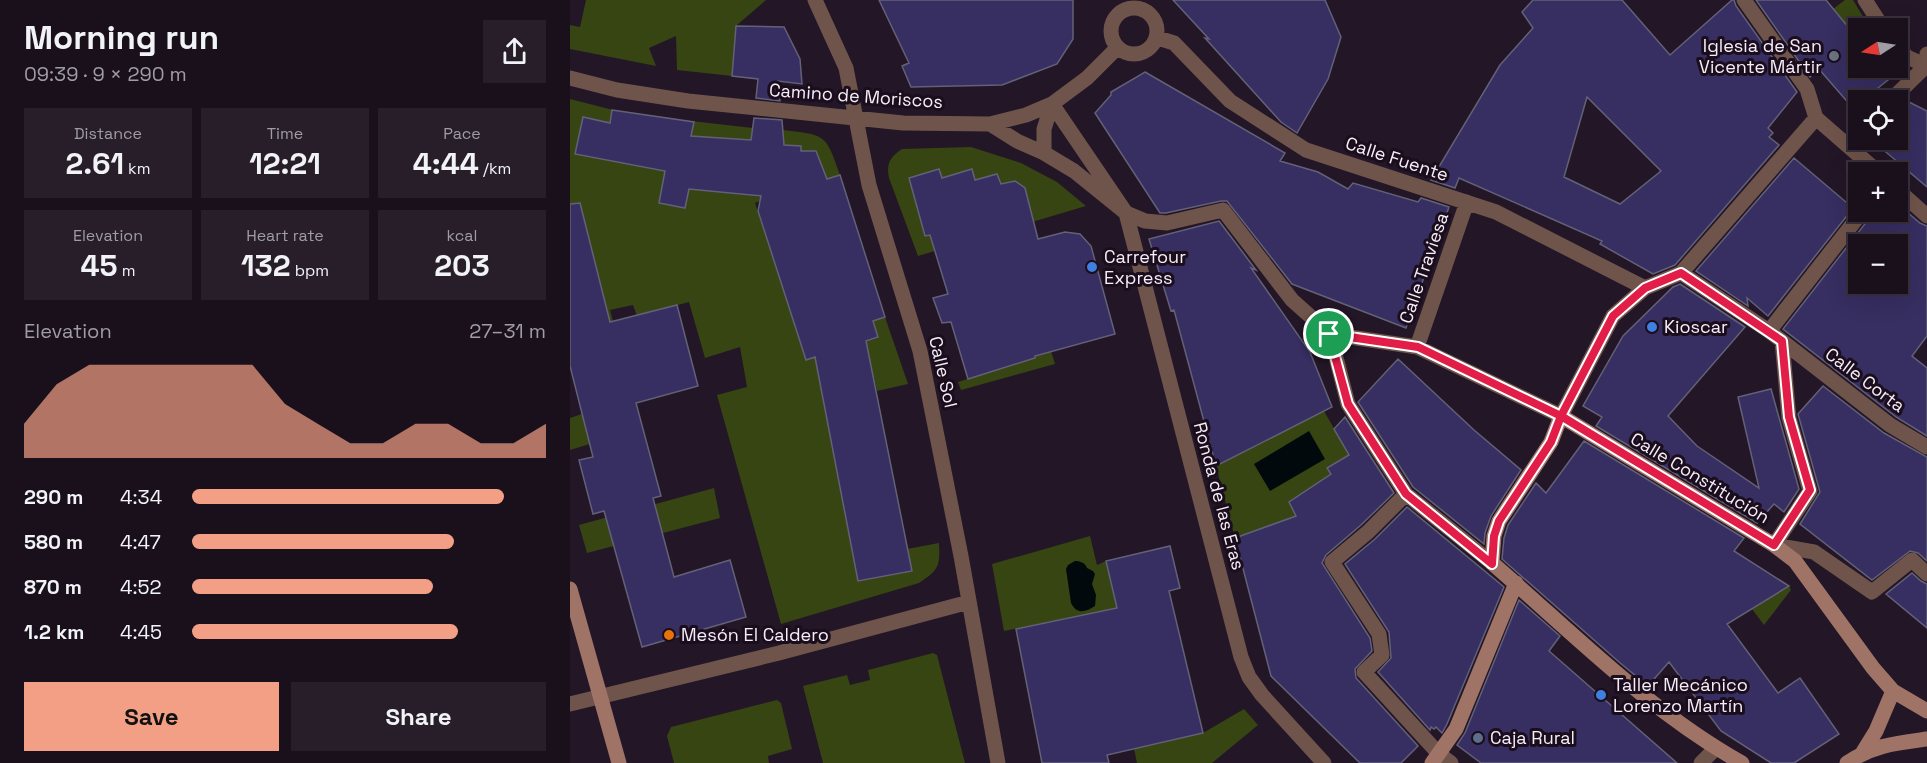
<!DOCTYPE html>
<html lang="en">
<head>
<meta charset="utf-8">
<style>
  :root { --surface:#1a101c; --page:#271e29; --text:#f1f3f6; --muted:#9f9da3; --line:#38303b; --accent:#f39f85 }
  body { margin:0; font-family:"Space Grotesk",sans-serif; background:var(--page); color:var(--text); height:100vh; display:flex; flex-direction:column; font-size:22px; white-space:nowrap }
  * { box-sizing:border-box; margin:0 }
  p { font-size:20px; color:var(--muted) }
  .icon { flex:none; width:33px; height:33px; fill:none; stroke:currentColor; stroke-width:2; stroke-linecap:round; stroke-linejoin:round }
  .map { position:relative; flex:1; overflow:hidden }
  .side { display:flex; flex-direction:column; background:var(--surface); width:570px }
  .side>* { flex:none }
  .needle { width:39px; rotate:258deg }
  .controls { position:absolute; left:1278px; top:18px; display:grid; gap:12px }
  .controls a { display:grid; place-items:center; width:60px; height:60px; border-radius:0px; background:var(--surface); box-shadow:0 6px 24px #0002,0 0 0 2px var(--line); font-size:30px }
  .pin { position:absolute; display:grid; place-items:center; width:51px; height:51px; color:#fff; margin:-26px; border:3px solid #fff; border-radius:50%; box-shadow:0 2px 6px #0007 }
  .round { display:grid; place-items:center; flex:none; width:63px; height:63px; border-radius:0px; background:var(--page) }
  .head { display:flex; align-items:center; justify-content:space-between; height:102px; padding:0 24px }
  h1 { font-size:33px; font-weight:700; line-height:45px }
  .figures { display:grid; grid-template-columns:repeat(3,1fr); gap:9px; height:102px; padding:6px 24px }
  .figures div { display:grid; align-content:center; border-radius:0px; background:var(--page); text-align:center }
  .figures b { font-size:30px; font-weight:700 }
  .figures small { font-size:16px; font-weight:400 }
  .figures p { font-size:16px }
  .chart { height:168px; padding:12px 24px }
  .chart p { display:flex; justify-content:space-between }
  .chart svg { width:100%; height:108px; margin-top:6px; fill:var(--accent); opacity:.7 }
  .action { display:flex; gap:12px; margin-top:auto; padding:12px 24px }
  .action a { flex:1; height:69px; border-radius:0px; background:var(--accent); color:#111; font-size:24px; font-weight:700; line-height:69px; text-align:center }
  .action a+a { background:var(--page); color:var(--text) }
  ul { padding:0 24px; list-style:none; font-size:20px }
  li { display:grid; grid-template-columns:96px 72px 1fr; align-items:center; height:45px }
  li i { height:15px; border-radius:8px; background:var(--accent) }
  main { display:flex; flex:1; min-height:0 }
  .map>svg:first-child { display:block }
  .green { fill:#364512 }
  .water { fill:#02090c }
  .building { fill:#372e61; stroke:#636178; stroke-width:1.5; fill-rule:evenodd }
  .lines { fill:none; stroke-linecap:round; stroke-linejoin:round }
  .street { stroke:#6f544b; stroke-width:15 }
  .secondary { stroke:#9f7366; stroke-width:15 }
  .route-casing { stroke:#fff; stroke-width:12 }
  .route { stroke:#e11d48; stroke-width:8 }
  .worship-dot { fill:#6b7280; stroke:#1a0d1c; stroke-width:2 }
  .shop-dot { fill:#3f7fe0; stroke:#1a0d1c; stroke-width:2 }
  .food-dot { fill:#e8710a; stroke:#1a0d1c; stroke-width:2 }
  .service-dot { fill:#5c6f8a; stroke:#1a0d1c; stroke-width:2 }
  .labels { text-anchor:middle; stroke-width:6; stroke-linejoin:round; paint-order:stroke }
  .poi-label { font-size:18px; fill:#f7edf9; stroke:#1a0d1c; text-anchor:start }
  .street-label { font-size:18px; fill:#f7edf9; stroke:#1a0d1c }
</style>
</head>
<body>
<main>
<section class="side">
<div class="head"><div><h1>Morning run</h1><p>09:39 · 9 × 290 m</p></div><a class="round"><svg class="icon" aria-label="share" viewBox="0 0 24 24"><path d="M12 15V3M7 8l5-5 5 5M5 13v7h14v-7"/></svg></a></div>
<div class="figures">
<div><p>Distance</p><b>2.61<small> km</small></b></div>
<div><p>Time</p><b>12:21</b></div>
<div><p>Pace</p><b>4:44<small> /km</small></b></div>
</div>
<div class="figures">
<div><p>Elevation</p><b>45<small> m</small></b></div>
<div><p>Heart rate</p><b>132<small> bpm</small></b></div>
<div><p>kcal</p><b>203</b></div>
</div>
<div class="chart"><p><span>Elevation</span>27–31 m</p>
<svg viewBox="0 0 160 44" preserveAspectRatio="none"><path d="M0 44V30L10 14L20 6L30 6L40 6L50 6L60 6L70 6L80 22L90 30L100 38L110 38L120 30L130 30L140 38L150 38L160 30V44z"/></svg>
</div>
<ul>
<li><b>290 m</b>4:34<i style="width:88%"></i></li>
<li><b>580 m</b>4:47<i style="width:74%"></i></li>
<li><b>870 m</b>4:52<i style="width:68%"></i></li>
<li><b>1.2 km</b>4:45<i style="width:75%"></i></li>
</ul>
<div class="action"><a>Save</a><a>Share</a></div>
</section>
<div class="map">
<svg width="1357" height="763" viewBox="0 0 1357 763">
  <rect width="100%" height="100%" fill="#231626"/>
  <path class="green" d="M16,0h180l-30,26 -4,50 -55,-6 -1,-34 -27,12 7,18 -86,-17v-24l10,2z
    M1275,0h8l17,28h-12v11l-25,-30z
    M0,99l59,15 124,14 -2,13 -25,-2 -8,53 43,5 -1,4 -5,2 51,157 72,-22 -5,-17 12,-4 23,67 -31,7 -3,-14 -53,10 86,162 32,-6c1,23 0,27 -20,40l-138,41 -64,-229 30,-8 -7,-40 -35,11 -16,-56 -52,14 -4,-11 -23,5 8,31 -48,-20z
    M213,130c43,5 43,4 57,45l-13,4 -11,-28h-15l-1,-5 -16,-1z
    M401,147l50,16 36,19 29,24 -168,50 -29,-78c-3,-14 1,-21 13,-29z
    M464,296l21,68 -94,26 -3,-8 77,-24 -17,-57z
    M754,411l25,44 -21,12 3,7 -41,28 6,14 -61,22 -19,-72z
    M12,414l60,14 -72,22v-32z
    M144,488l6,30 -133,35 -8,-28z
    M520,536l7,29 9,-4 12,53 -44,3 -70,14 -12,-67z
    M1219,586l2,4 -27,35 -12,-16z
    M363,653l4,2 28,108h-142l-20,-77 44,-11 3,10 20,-5 -2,-10z
    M566,695l12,51 55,-13 41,-24 14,16 -46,38h-75l-14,-66z
    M207,700l4,3 11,46 -24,7 1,7h-95l-7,-27 4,-9z"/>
  <path class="water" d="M739,431l16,28 -55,32 -16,-27z
    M505,561c6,0 10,2 12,7l6,3 2,3 -3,10 4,11 -1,11c-9,6 -18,9 -24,-3l-5,-34 2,-4z"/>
  <path class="building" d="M309,0h194v39l-16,25 -55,21 -91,2 -9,-21 7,-3z
    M603,0h152l16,37 -13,42 -31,54 -16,-11 -76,-84 4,1z
    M963,0h89l48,55 62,-55h2l2,6 61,86 -29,36 5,5 -4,4 10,8 -104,120 -22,9 -53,-30 2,-3 -143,-63 -4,10 -24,-8 69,-115 33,-37 -11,-16zM1017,97l74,74 -41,33 -56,-27z
    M1186,0h70l32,39v29h45l-25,20 8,3 -5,9h-23v14l-40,-46 -8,9z
    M166,26l48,1 16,32 2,25 -24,-3 2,20 -24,-3 2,-19 -26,-3z
    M575,72l140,81 -5,8 38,11 30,17 5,-6 65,19 3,-4 28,9 -43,121 -114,-44 -65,-83h-6l-55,12h-6l-65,-100 16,-18v-3z
    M1335,100l22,11v76l-47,-40 4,-4 -3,-3h17v-33z
    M42,110l82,12 -3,14 60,4 3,-22 28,2 2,25 17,1v5h15l11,28 13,-4 45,142 -12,4 5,16 -12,4 46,230 -54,10 -43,-224 -9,3 -48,-149 3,-15 -72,-7 -4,19 -26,-5 6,-32 -90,-17 8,-37 27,6z
    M1224,158l59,50 -85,108 -21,-18 1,8 -52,-35z
    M369,169l3,9 30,-9 3,11 22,-6 4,10 14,-3 10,7 13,51 27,-7 15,2 11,12 24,88 -80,22v2l-67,21 -17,-57 -9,1 -9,-25 15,-4 -18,-59 -5,1 -16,-58z
    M10,203l30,119 67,-17 21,81 -62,17 25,93 -8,2 21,79 56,-17 16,57 -104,30 -38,-136 -11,3 -14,-54 14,-3 -23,-91v-162z
    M1311,212h26l13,11 7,3v110l-15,20 15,12v68l-31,-19 -113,-88 85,-109 3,3zM1288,244h40v40h-40z
    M649,221l37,49 -5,-2 59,84 22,55 -116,59 -42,-156 -3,1 -22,-72z
    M1110,284l65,43 -77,89 29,30 62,42 -21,-91 33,-8 28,100 -15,23 -10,-8 -17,19 -161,-97 6,-9 -19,-11 40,-70 50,-49z
    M828,359l76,71 47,40 -30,46 -6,17 -1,11 -71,-57 -55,-85z
    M1253,386l61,47 43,24v104l-9,-8 -8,-2 -38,29 -72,-56 20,-32 -22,-78z
    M775,417l49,76 -33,32 -35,30 -4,8 48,75 2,13 -17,18 1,9 62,68 -17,17h-41l-89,-87 -36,-138 61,-22 -7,-14 42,-28 -4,-6 22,-13 -15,-26z
    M1014,441l160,97 -10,13 55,35 -62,38 51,69 22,-15 39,56 -45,29h-23l-50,-32 -52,-69 -21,24 -29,-24 -117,-103 2,-21 4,-13 28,-42 10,10z
    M837,507l97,80 -57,137 -5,9 -6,-6 -2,2 -3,-2 -1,3 -52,-58 13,-14 -2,-26 -44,-68 30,-25z
    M600,546l10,42 -11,3 34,142 -96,22 2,8h-67l-26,-134 101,-21 -11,-47z
    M1342,573l9,8 6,3v44l-41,-34z
    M949,600l41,36 -11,15 128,112h-196l-24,-18 8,-12z"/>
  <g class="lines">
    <path class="street" d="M245,0l31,68 23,117 51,166 41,205 37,207
      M1174,0l63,89 9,29
      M1295,0l18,28
      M541 31a23 23 0 1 1 46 0a23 23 0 1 1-46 0Z
      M588,38l16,5 56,58 76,49 190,62 149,76
      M1328,47l9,10 20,9
      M0,78l47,12 71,11 215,22 87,1 36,-9 26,-11 35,-26 30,-30
      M1321,100l35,-34 1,-12
      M482,104l74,109 115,444 8,20 13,18 62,68
      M1246,118l62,54
      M420,124l27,17 27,12 30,18 52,42 19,8 22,2 56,-13 69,90 38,34 18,70 58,90 86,69
      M1276,144l12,-12
      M474,153v-24l8,-25
      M1328,190l29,26
      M1111,273l88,58 121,94 37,22
      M1199,331l93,-119
      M760,334l87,13 144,69 52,-100 32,-28 36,-15 135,-155
      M1212,341l7,77 21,73 -36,54 40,7 58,40 40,-32 15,14
      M847,347l50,-145
      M836,494l-38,38 -36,30 47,72 3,21 -18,17 75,82 12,9
      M0,704l209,-51 190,-51
      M1131,763l15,-15"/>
    <path class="secondary" d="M0,589l49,174
      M1293,752l13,-21 17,-40
      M862,763l24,-34 60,-146
      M1172,763c-93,-52 -169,-130 -250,-200l2,-27 5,-15 52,-79 10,-26 213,129 21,16 78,107 20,23 34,20
      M1277,763c26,-18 50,-20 80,-24"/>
  </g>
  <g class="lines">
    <defs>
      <path id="route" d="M759,334l19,70 58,90 86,70 2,-28 5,-15 52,-79 10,-26 52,-100 32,-28 36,-15 101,68 7,76 21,73 -36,55 -213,-129 -143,-69 -89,-13"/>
    </defs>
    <use href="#route" class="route-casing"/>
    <use href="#route" class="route"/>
  </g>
  <circle class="worship-dot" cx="1264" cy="56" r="6"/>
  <g class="shop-dot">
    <circle cx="522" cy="267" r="6"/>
    <circle cx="1082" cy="327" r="6"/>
    <circle cx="1031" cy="695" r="6"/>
  </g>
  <circle class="food-dot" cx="99" cy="635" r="6"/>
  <circle class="service-dot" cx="908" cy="738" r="6"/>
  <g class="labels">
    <g class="poi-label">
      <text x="1252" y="52" text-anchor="end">Iglesia de San<tspan x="1252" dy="21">Vicente Mártir</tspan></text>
      <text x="534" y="263">Carrefour<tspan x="534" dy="21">Express</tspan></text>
      <text x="1094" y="333">Kioscar</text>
      <text x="111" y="641">Mesón El Caldero</text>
      <text x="1043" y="691">Taller Mecánico<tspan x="1043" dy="21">Lorenzo Martín</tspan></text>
      <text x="920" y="744">Caja Rural</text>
    </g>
    <g class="street-label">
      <text transform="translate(286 96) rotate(4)" y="6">Camino de Moriscos</text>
      <text transform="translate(827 159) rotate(18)" y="6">Calle Fuente</text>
      <text transform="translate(854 268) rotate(-71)" y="6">Calle Traviesa</text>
      <text transform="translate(373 372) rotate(77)" y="6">Calle Sol</text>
      <text transform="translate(1295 380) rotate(37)" y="6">Calle Corta</text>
      <text transform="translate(1130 478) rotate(31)" y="6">Calle Constitución</text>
      <text transform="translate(649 496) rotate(75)" y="6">Ronda de las Eras</text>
    </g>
  </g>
</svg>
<div class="controls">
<a><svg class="needle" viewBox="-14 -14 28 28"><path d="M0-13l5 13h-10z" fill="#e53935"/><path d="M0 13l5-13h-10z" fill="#9f9da3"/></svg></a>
<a><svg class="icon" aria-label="locate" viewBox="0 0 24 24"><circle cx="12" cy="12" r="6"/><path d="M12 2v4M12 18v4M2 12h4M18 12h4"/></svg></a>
<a>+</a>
<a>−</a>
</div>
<div class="pin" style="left:759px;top:334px;background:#1e9e55"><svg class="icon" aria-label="arrive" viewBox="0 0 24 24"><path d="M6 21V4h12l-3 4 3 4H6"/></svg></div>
</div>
</main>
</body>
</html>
